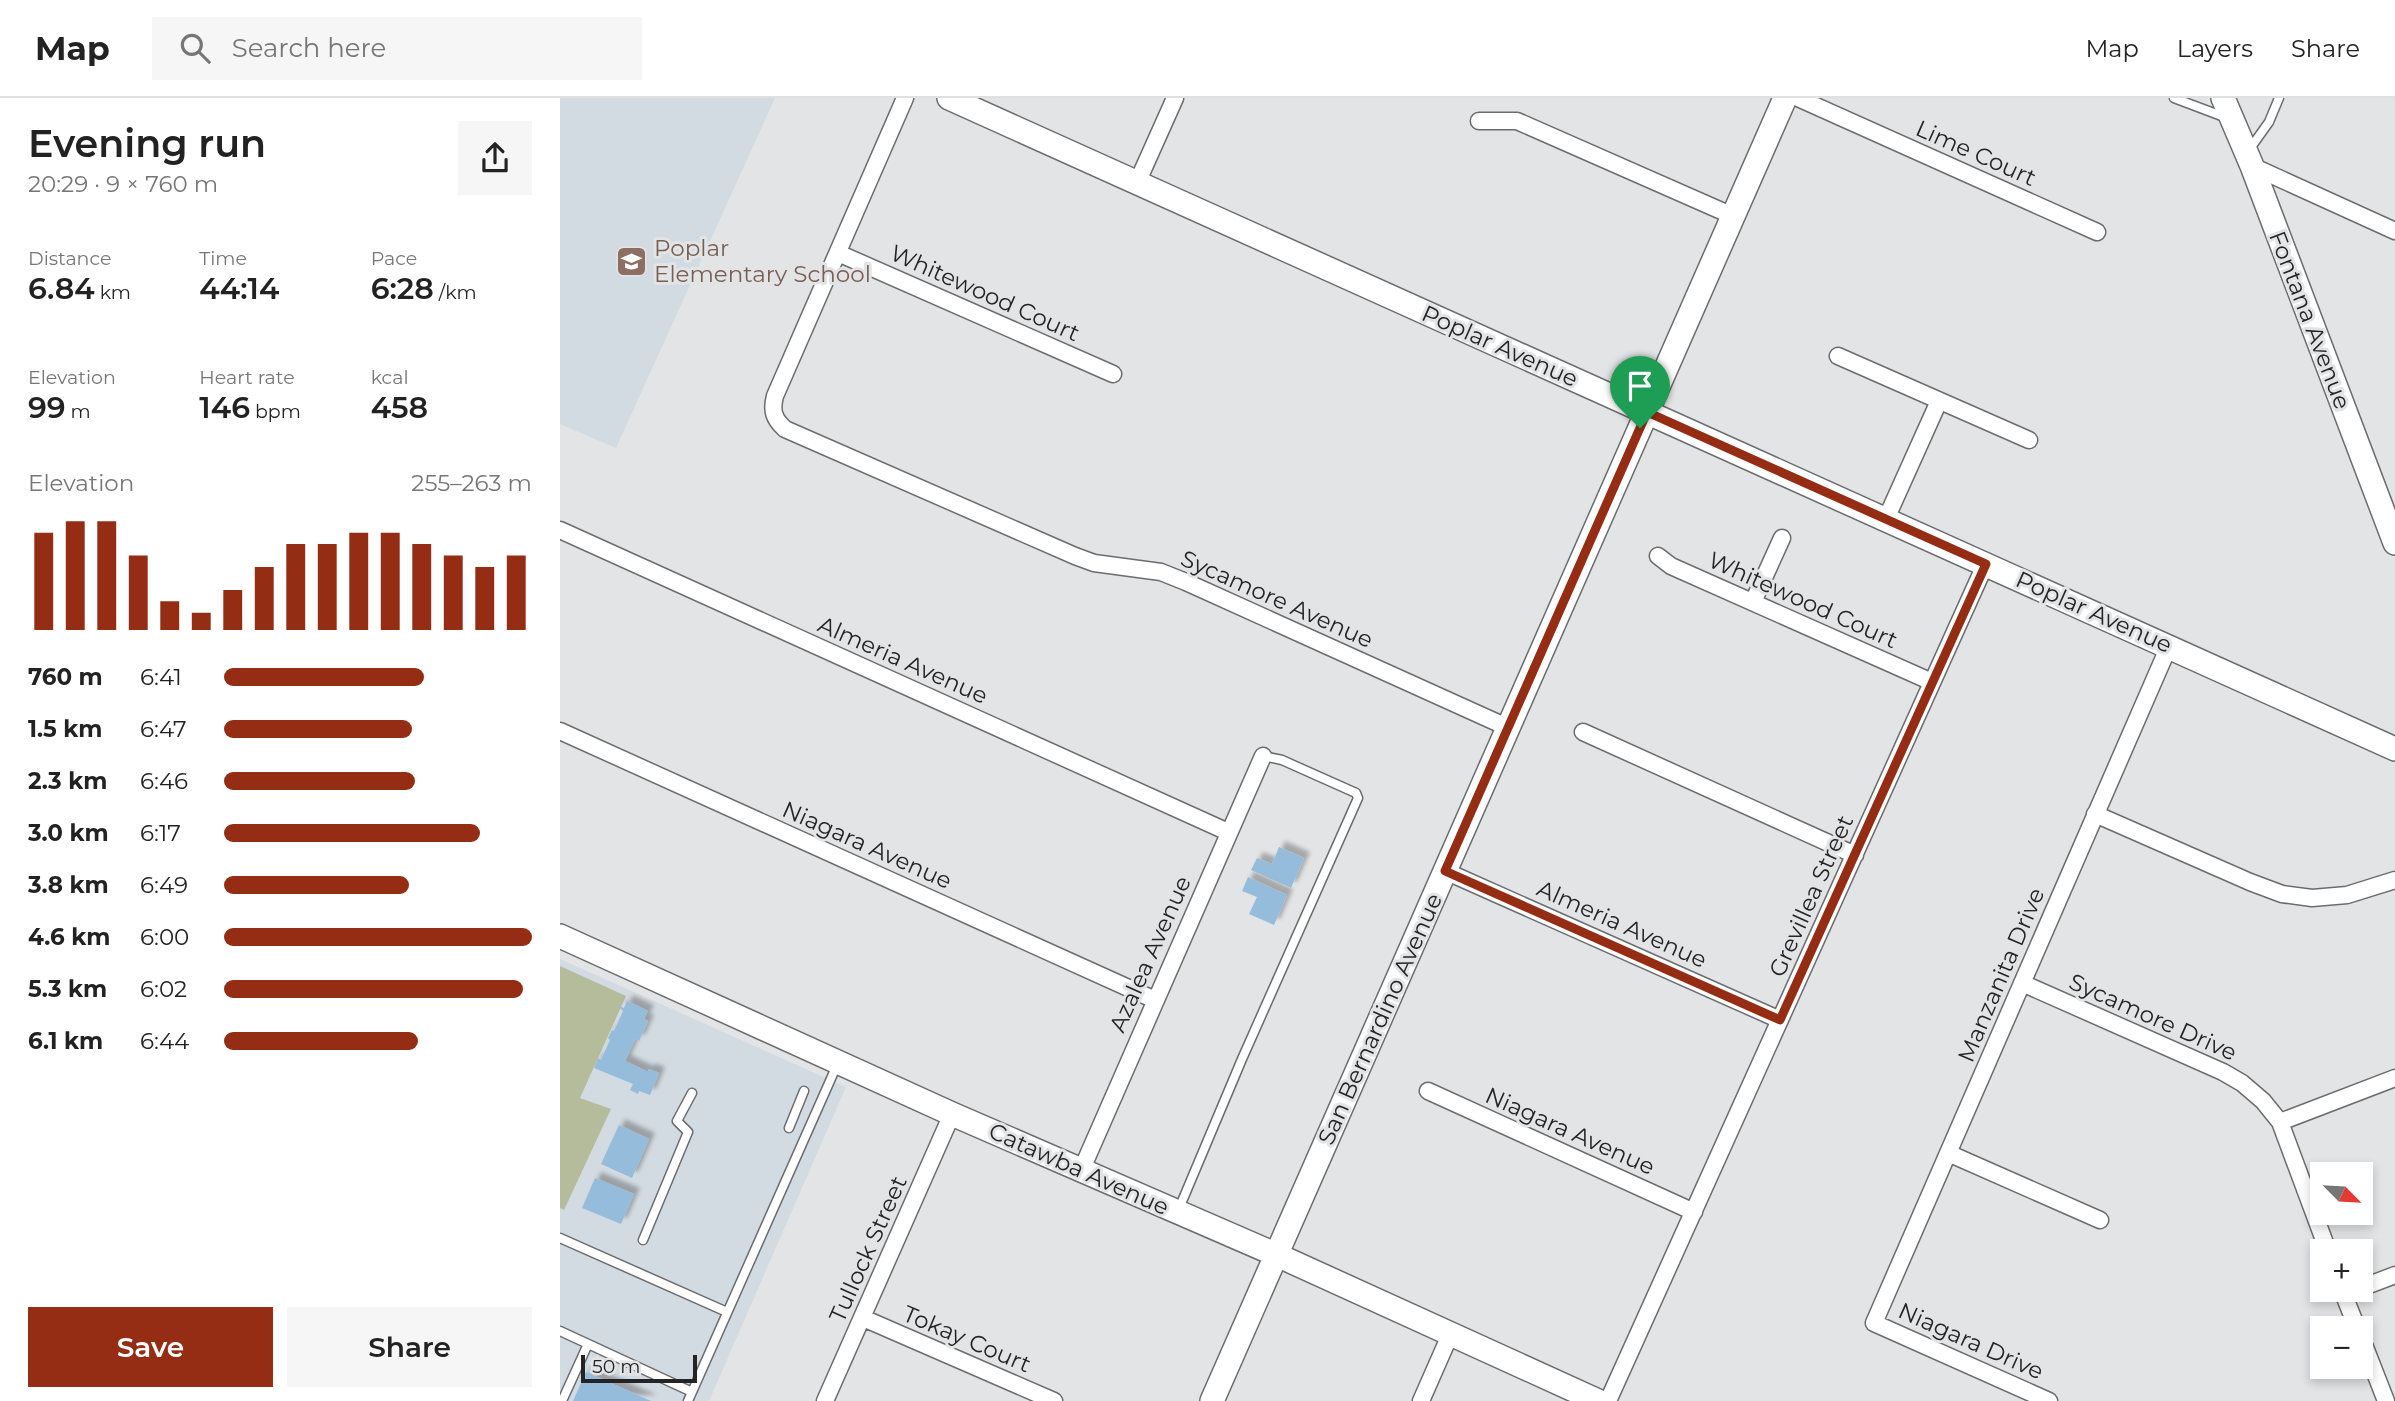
<!DOCTYPE html>
<html lang="en">
<head>
<meta charset="utf-8">
<style>
  :root { --surface:#fff; --page:#f6f6f6; --text:#222; --muted:#767676; --line:#e0e0e0; --accent:#952d14 }
  body { margin:0; font-family:Montserrat,sans-serif; background:var(--page); color:var(--text); height:100vh; display:flex; flex-direction:column; font-size:26px; white-space:nowrap }
  * { box-sizing:border-box; margin:0 }
  p { font-size:23px; color:var(--muted) }
  .icon { flex:none; width:38px; height:38px; fill:none; stroke:currentColor; stroke-width:2; stroke-linecap:round; stroke-linejoin:round }
  .map { position:relative; flex:1; overflow:hidden }
  .drawer { display:flex; flex-direction:column; background:var(--surface); width:560px }
  .drawer>* { flex:none }
  .needle { width:46px; rotate:114deg }
  .tools { position:absolute; left:1750px; top:1064px; display:grid; gap:14px }
  .tools a { display:grid; place-items:center; width:63px; height:63px; border-radius:0px; background:var(--surface); box-shadow:0 4px 10px #0003; font-size:35px }
  .scale { position:absolute; left:21px; bottom:18px; width:116px; box-sizing:border-box; padding-left:7px; border:4px solid #242425; border-top:0; font-size:19px; line-height:24px; white-space:nowrap; color:#242425; -webkit-text-stroke:5px #e2e4e5; paint-order:stroke }
  .pin { position:absolute; display:grid; place-items:center; width:60px; height:60px; color:#fff; margin:-72px -30px; border-radius:50% 50% 50% 0; rotate:-45deg; box-shadow:0 0 7px #0007 }
  .pin .icon { rotate:45deg }
  .round { display:grid; place-items:center; flex:none; width:74px; height:74px; border-radius:0px; background:var(--page) }
  .overview { display:flex; align-items:center; justify-content:space-between; height:119px; padding:0 28px }
  h1 { font-size:38px; font-weight:600; line-height:52px }
  .figures { display:grid; grid-template-columns:repeat(3,1fr); gap:10px; height:119px; padding:7px 28px }
  .figures div { display:grid; align-content:center }
  .figures b { font-size:30px; font-weight:600 }
  .figures small { font-size:19px; font-weight:400 }
  .figures p { font-size:19px }
  .chart { height:196px; padding:14px 28px }
  .chart p { display:flex; justify-content:space-between }
  .chart svg { width:100%; height:126px; margin-top:7px; stroke:var(--accent); stroke-width:6 }
  .primary-button { display:flex; gap:14px; margin-top:auto; padding:14px 28px }
  .primary-button a { flex:1; height:80px; border-radius:0px; background:var(--accent); color:#fff; font-size:28px; font-weight:600; line-height:80px; text-align:center }
  .primary-button a+a { background:var(--page); color:var(--text) }
  ul { padding:0 28px; list-style:none; font-size:23px }
  li { display:grid; grid-template-columns:112px 84px 1fr; align-items:center; height:52px }
  li i { height:18px; border-radius:9px; background:var(--accent) }
  header { display:flex; align-items:center; gap:42px; box-sizing:border-box; height:98px; padding:0 35px; background:var(--surface); border-bottom:2px solid var(--line) }
  header strong { font-size:33px }
  nav { display:flex; gap:38px; margin-inline-start:auto; font-size:24px }
  .search { width:490px; height:63px; background:var(--page); display:flex; align-items:center; gap:18px; box-sizing:border-box; padding:0 24px; border-radius:0px; color:var(--muted); font-size:26px }
  main { display:flex; flex:1; min-height:0 }
  .map>svg:first-child { display:block }
  .built { fill:#d3dbe2 }
  .green { fill:#b4bc9b }
  .building { fill:#96bcdb; filter:url(#shadow) }
  .lines { fill:none; stroke-linecap:round; stroke-linejoin:round }
  .lane-casing { stroke:#6b6c6e; stroke-width:11 }
  .street-casing { stroke:#6b6c6e; stroke-width:19 }
  .secondary-casing { stroke:#6b6c6e; stroke-width:26 }
  .lane { stroke:#fff; stroke-width:8 }
  .street { stroke:#fff; stroke-width:16 }
  .secondary { stroke:#fff; stroke-width:23 }
  .route-casing { stroke:#fff; stroke-width:14 }
  .route { stroke:#952d14; stroke-width:9 }
  .labels { text-anchor:middle; stroke-width:6; stroke-linejoin:round; paint-order:stroke }
  .street-label { font-size:23px; fill:#242425; stroke:#e2e4e5 }
  .education-label { font-size:23px; fill:#785e54; stroke:#e2e4e5; text-anchor:start }
</style>
</head>
<body>
<header>
<strong>Map</strong>
<div class="search"><svg class="icon" aria-label="search" viewBox="0 0 24 24"><circle cx="10" cy="10" r="6"/><path d="M15 15l6 6"/></svg>Search here</div>
<nav><a>Map</a><a>Layers</a><a>Share</a></nav>
</header>
<main>
<section class="drawer">
<div class="overview"><div><h1>Evening run</h1><p>20:29 · 9 × 760 m</p></div><a class="round"><svg class="icon" aria-label="share" viewBox="0 0 24 24"><path d="M12 15V3M7 8l5-5 5 5M5 13v7h14v-7"/></svg></a></div>
<div class="figures">
<div><p>Distance</p><b>6.84<small> km</small></b></div>
<div><p>Time</p><b>44:14</b></div>
<div><p>Pace</p><b>6:28<small> /km</small></b></div>
</div>
<div class="figures">
<div><p>Elevation</p><b>99<small> m</small></b></div>
<div><p>Heart rate</p><b>146<small> bpm</small></b></div>
<div><p>kcal</p><b>458</b></div>
</div>
<div class="chart"><p><span>Elevation</span>255–263 m</p>
<svg viewBox="0 0 160 44" preserveAspectRatio="none"><path d="M5 44V10M15 44V6M25 44V6M35 44V18M45 44V34M55 44V38M65 44V30M75 44V22M85 44V14M95 44V14M105 44V10M115 44V10M125 44V14M135 44V18M145 44V22M155 44V18"/></svg>
</div>
<ul>
<li><b>760 m</b>6:41<i style="width:65%"></i></li>
<li><b>1.5 km</b>6:47<i style="width:61%"></i></li>
<li><b>2.3 km</b>6:46<i style="width:62%"></i></li>
<li><b>3.0 km</b>6:17<i style="width:83%"></i></li>
<li><b>3.8 km</b>6:49<i style="width:60%"></i></li>
<li><b>4.6 km</b>6:00<i style="width:100%"></i></li>
<li><b>5.3 km</b>6:02<i style="width:97%"></i></li>
<li><b>6.1 km</b>6:44<i style="width:63%"></i></li>
</ul>
<div class="primary-button"><a>Save</a><a>Share</a></div>
</section>
<div class="map">
<svg width="1835" height="1303" viewBox="0 0 1835 1303">
  <defs>
    <filter id="shadow"><feDropShadow dx="6" dy="-6" stdDeviation="2" flood-color="#0004"/></filter>
  </defs>
  <rect width="100%" height="100%" fill="#e2e4e5"/>
  <path class="built" d="M0,0h215l-159,350 -56,-24z
    M0,861l286,128 -137,314h-149z"/>
  <path class="green" d="M0,868l66,30 -46,102 31,11 -47,101 -4,-2z"/>
  <path class="building" d="M719,749l25,11 -13,30 -40,-18 6,-12 15,6z
    M688,779l39,18 -13,30 -25,-11 8,-17 -15,-6z
    M67,903l21,10 -4,8 4,2 -9,20 -4,-2 -10,22 23,11 1,-3 10,4 -9,22 -11,-4 -1,3 -8,-4 3,-6 -39,-16 4,-10 3,2 9,-20 -2,-2 4,-8 2,1 9,-20 -5,-5 6,2z
    M59,1027l30,14 -17,39 -31,-14z
    M35,1080l39,16 -13,30 -39,-16z
    M26,1274l65,29h-78z"/>
  <g class="lines">
    <defs>
      <path id="lane" d="M1614,0l53,20
        M1689,52l20,-28 10,-24
        M229,1030l15,-37
        M618,1113l64,-152 116,-261 -2,-5 -74,-33 -19,-4
        M0,1140l167,74
        M83,1142l45,-108 -11,-11 15,-28
        M0,1233l132,61
        M2,1303l26,-57
        M128,1303l149,-336"/>
      <path id="street" d="M345,0l-130,298c-4,15 -1,23 10,33l290,127 19,7 67,9 25,10 323,146
        M1238,0l299,134
        M919,23h38l216,95
        M1692,68l143,65
        M577,85l38,-85
        M278,155l275,121
        M1278,258l191,84
        M1326,421l53,-118
        M0,432l668,302
        M1098,458l13,10 261,116
        M1193,504l29,-64
        M0,633l595,269
        M1023,634l272,123
        M1535,716l155,68 32,12 30,4 35,-3 48,-15
        M885,773l335,149
        M1462,885l201,89 19,11 21,18 17,21 48,129
        M868,993l266,121
        M1720,1024l115,-44
        M1388,1055l152,67
        M521,1073l182,-415
        M1801,1190l34,-13
        M1782,1192l15,38
        M303,1220l191,83
        M1801,1239l25,64
        M265,1303l127,-287
        M861,1303l29,-66
        M1048,1303l378,-838
        M1489,1303l-175,-78 295,-677"/>
      <path id="secondary" d="M389,0l1446,651
        M1663,0l29,68 143,377
        M0,838l392,178 325,141 321,146
        M652,1303l573,-1303"/>
    </defs>
    <use href="#lane" class="lane-casing"/>
    <use href="#street" class="street-casing"/>
    <use href="#secondary" class="secondary-casing"/>
    <use href="#lane" class="lane"/>
    <use href="#street" class="street"/>
    <use href="#secondary" class="secondary"/>
  </g>
  <g class="lines">
    <defs>
      <path id="route" d="M1087,314l339,152 -206,456 -335,-149z"/>
    </defs>
    <use href="#route" class="route-casing"/>
    <use href="#route" class="route"/>
  </g>
  <defs>
    <symbol id="school-square" viewBox="-11 -11 22 22"><rect x="-9" y="-9" width="18" height="18" rx="4" fill="#8d6e63" stroke="#e2e4e5"/><path d="M0-5L7-2L0 1L-7-2ZM-4 1L0 2.5L4 1V4Q0 6-4 4Z" fill="#fff"/></symbol>
  </defs>
  <g fill-rule="evenodd">
    <use href="#school-square" x="54" y="146" width="35" height="35"/>
  </g>
  <g class="labels">
    <g class="street-label">
      <text transform="translate(1416 55) rotate(24)" y="8">Lime Court</text>
      <text transform="translate(425 195) rotate(24)" y="8">Whitewood Court</text>
      <text transform="translate(1750 222) rotate(69)" y="8">Fontana Avenue</text>
      <text transform="translate(940 248) rotate(24)" y="8">Poplar Avenue</text>
      <text transform="translate(717 501) rotate(24)" y="8">Sycamore Avenue</text>
      <text transform="translate(1243 502) rotate(24)" y="8">Whitewood Court</text>
      <text transform="translate(1534 514) rotate(24)" y="8">Poplar Avenue</text>
      <text transform="translate(343 562) rotate(24)" y="8">Almeria Avenue</text>
      <text transform="translate(307 747) rotate(24)" y="8">Niagara Avenue</text>
      <text transform="translate(1251 798) rotate(-66)" y="8">Grevillea Street</text>
      <text transform="translate(1062 826) rotate(24)" y="8">Almeria Avenue</text>
      <text transform="translate(590 856) rotate(-66)" y="8">Azalea Avenue</text>
      <text transform="translate(1441 877) rotate(-67)" y="8">Manzanita Drive</text>
      <text transform="translate(1593 919) rotate(24)" y="8">Sycamore Drive</text>
      <text transform="translate(820 921) rotate(-66)" y="8">San Bernardino Avenue</text>
      <text transform="translate(1010 1033) rotate(24)" y="8">Niagara Avenue</text>
      <text transform="translate(519 1071) rotate(24)" y="8">Catawba Avenue</text>
      <text transform="translate(308 1151) rotate(-66)" y="8">Tullock Street</text>
      <text transform="translate(407 1241) rotate(23)" y="8">Tokay Court</text>
      <text transform="translate(1411 1243) rotate(24)" y="8">Niagara Drive</text>
    </g>
    <g class="education-label">
      <text x="94" y="158">Poplar<tspan x="94" dy="26">Elementary School</tspan></text>
    </g>
  </g>
</svg>
<div class="tools">
<a><svg class="needle" viewBox="-14 -14 28 28"><path d="M0-13l5 13h-10z" fill="#e53935"/><path d="M0 13l5-13h-10z" fill="#767676"/></svg></a>
<a>+</a>
<a>−</a>
</div>
<div class="scale">50 m</div>
<div class="pin" style="left:1080px;top:330px;background:#1e9e55"><svg class="icon" aria-label="arrive" viewBox="0 0 24 24"><path d="M6 21V4h12l-3 4 3 4H6"/></svg></div>
</div>
</main>
</body>
</html>
